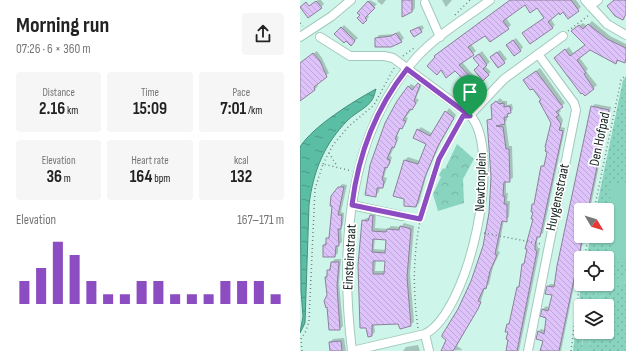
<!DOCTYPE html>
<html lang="en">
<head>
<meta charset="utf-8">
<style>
  :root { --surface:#fff; --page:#f6f6f6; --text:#222; --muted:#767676; --accent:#8d4dc2 }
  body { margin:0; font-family:"Sofia Sans Condensed",sans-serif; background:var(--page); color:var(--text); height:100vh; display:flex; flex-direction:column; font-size:15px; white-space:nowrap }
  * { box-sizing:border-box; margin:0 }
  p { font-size:13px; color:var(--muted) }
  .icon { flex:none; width:22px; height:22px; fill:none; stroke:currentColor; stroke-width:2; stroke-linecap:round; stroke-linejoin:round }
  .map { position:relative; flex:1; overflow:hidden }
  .panel { display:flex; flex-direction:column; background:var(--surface); width:300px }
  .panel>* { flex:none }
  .needle { width:26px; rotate:128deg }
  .tools { position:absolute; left:274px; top:203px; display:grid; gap:8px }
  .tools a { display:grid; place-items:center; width:40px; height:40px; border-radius:4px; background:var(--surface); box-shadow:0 1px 3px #0004; font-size:20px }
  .pin { position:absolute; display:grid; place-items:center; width:34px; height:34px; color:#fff; margin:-41px -17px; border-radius:50% 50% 50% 0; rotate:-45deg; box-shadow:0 0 4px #0007 }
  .pin .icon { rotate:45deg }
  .round { display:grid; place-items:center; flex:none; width:42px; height:42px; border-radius:4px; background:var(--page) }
  .head { display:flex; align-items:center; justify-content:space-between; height:68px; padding:0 16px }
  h1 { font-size:22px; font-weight:700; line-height:30px }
  .figures { display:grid; grid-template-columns:repeat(3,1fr); gap:6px; height:68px; padding:4px 16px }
  .figures div { display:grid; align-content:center; border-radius:4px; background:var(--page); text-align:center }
  .figures b { font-size:17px; font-weight:700 }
  .figures small { font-size:11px; font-weight:400 }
  .figures p { font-size:11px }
  .chart { height:112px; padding:8px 16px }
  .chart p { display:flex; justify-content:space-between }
  .chart svg { width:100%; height:72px; margin-top:4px; stroke:var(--accent); stroke-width:6 }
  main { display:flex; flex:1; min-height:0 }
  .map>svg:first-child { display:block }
  .grass { fill:url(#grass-dots) }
  .park { fill:url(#park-crowns) }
  .pitch { fill:#89d4bf }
  .water { fill:url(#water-ripples); stroke:#448f7c }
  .shadow { fill:#0003; fill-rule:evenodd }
  .building { fill:url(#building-back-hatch); stroke:#8d809c; fill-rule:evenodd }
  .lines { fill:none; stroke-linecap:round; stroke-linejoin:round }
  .street-casing { stroke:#a2c9bd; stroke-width:10 }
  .path { stroke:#6d8880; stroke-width:1.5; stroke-dasharray:1 3; stroke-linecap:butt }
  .street { stroke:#fff; stroke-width:8 }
  .route-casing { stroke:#fff; stroke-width:8 }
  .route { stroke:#8d4dc2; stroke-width:5 }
  .labels { text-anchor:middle; stroke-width:3.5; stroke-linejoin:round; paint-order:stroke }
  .street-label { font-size:14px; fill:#12211d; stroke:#fff }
</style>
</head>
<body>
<main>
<section class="panel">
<div class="head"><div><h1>Morning run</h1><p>07:26 · 6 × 360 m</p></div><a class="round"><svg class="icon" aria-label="share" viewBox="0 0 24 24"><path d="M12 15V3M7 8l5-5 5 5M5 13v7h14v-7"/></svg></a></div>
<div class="figures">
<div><p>Distance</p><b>2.16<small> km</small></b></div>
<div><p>Time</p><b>15:09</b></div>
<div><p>Pace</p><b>7:01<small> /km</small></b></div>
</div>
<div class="figures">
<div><p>Elevation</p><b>36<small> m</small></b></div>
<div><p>Heart rate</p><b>164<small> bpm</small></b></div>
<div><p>kcal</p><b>132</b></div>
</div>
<div class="chart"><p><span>Elevation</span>167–171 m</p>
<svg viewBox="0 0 160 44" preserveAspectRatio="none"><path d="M5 44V30M15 44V22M25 44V6M35 44V14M45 44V30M55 44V38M65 44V38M75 44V30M85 44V30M95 44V38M105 44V38M115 44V38M125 44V30M135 44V30M145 44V30M155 44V38"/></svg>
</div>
</section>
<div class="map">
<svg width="326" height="351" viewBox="0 0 326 351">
  <defs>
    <pattern id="grass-dots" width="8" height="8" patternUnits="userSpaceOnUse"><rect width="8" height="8" fill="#89d4bf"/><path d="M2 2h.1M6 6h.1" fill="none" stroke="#75b6a4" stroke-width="1.8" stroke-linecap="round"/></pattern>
    <pattern id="park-crowns" width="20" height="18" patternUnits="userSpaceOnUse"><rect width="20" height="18" fill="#89d4bf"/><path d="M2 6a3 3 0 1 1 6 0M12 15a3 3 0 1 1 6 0" fill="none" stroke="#75b6a4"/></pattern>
    <pattern id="water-ripples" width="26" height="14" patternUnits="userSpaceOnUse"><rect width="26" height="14" fill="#5abea5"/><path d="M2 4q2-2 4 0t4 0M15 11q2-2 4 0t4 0" fill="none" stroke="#499a86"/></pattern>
    <pattern id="building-back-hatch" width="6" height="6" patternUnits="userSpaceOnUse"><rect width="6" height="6" fill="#dec3fb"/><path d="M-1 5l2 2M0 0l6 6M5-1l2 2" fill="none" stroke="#bda7d7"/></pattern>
  </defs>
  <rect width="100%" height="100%" fill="#cef5e9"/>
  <path class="grass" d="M326,77v199l-19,7v-25h-21l5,-22h16v-26h-11l27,-130z
    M326,282v69h-37l1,-19h17v-26h-12c6,-13 18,-20 31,-24z
    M281,284h25l-11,10 -7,12h-7l2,45h-10z"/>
  <path class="park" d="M157,144l17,15 -11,20 1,24 -26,8 -5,-17 8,-17 -2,-2 4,-7 2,1z"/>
  <path class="pitch" d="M310,184h16v78h-15z
    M326,276v6c-13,4 -25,11 -31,24h-7c8,-17 20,-26 38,-30z
    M283,332h7l-1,19h-6z"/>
  <path class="water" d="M76,89c-1,3 -2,8 -4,11 -5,8 -17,13 -24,20 -24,24 -35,52 -39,85l-4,118 -5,10 3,-17 -2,-25 -1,-144c13,-21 54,-46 76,-58z"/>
  <path class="shadow" d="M18,0h3l3,4 -3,3 -14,1z
    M70,0l7,4 -10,10 2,3 -6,6 -2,-8 -3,-2z
    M78,0h8l-4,5 -5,-4z
    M103,0h12v8l-3,4z
    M142,0h10l-6,7z
    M210,0h66l5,7 -3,3 -19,2 -9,6 5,7 -3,3 -25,2 18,-13 -8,-11 -12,-2 -19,14 5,7 -3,3 -22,6 -15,10 5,7 -14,11 12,14 -4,4 6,5 -7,8 -3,-13 -31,-24z
    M292,21l18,15 16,8v16l-2,2 -5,-2 -3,3 -26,-14 -11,8 9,12 -2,2 11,14 -12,10 -26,-40 10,-8 4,6 13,-8 -11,-17 8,-5 4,3z
    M44,25l14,13 -7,6 -15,-10z
    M122,25l2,3 -3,3h-10z
    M99,31l5,7 -3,3 -25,-3 3,-3 16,-1z
    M216,38l7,9 -3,4 -9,-9z
    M200,50l7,9 -3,3 -13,-5z
    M17,51l5,7 7,15 -13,11 2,2 -3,3 -15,11v-37z
    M182,51l8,11 -5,4 6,6 -8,7 -3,-14 -6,-7z
    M240,68l25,35 -6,5 2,3 -2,2 4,7 -2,7 4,1 -22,105 -4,3 -2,5 1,7h2l-21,103h-12l2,-12 -1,-15 3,-3 7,-34 2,-2 3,-21 2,-2 9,-43 -1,-15 3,-2 6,-36 4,-3 6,-40 -10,-24 -15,-22z
    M122,81l1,1 -7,16 3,2 -13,17 2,1 -3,6 -4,3 -4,9 2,1 -9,19 2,1 -2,7 -3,3 -3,10 3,1 -2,6 -3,3h-2l-1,5 -4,4 -9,-2 42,-107 3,-3 5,3z
    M200,98l3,3h4v4l5,-1 1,5 -6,7v4l-3,4h2l3,22h3l1,32 -7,3v12h2l-1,8h3l-1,16 -5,3 -6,31 2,1 -7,15 -4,17 -4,4 -5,16 -23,42 6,4 -21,1 30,-70 12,-35 4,-18 4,-51 -4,-57 5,-3 -1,-11z
    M295,104l16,3 -21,103h-9v26h3l-23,115h-20l3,-10 -6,-9 3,-3 4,1 2,-12 -5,-2 1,-7 3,-3 4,2 4,-14 -7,-7 3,-3h5l37,-177z
    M149,108l7,7 -15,27 -14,31 -8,30 -3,3 -11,-8 -11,-3 11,-35 3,-3 12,4 8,-17 -10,-14 3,-3 12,7z
    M42,184l5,1 -6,27 3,1 -1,12 -2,2 1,15 -4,3v8l-3,3 -11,-11 6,-10 9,-47z
    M74,212l2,1 -1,15 13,1 3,-3 10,1 3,-4 10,3 -4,48 4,48 -4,3 -12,-2 -24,1 1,8 -3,3 -5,-8h-6l-1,-87 3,-19 3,-3h4zM75,238l12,1 -1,11 -12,-1zM76,260h10l-1,11h-10z
    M35,259h6l-2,24 4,43 -3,3 -12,-34 -2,-18 6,-15z
    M44,338l2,13h-14l-2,-9 3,-3z
    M118,345l2,6h-17l3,-4z"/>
  <path class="building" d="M102,0h10v12l-10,5z
    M210,0h61l8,11 -11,8 -5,-7 -3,3 -1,-2 -11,9 5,6 -23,16 -8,-11 22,-15 -7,-10 -7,5 -5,-8 -22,16 6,8 -19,13 -5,-6 -17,11 6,8 -15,10 13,14 -4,4 6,6 -5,6 -10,-10 5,-5 -9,-9 -9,7 -5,-8 -4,5 -10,-9 8,-9 -1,-1z
    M314,0h12v14l-3,6 -8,-4 -8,-10z
    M16,1l6,7 -14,10 -8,-11 6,-5 3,4z
    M68,1l7,7 -10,10 2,2 -4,4 -6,-6 3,-3 -3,-2z
    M288,24l19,15 19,9v11l-1,4 -8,-3 -1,4 -26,-14 -13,10 9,13 -2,1 10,15 -9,7 -3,-3 -1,1 -27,-36 11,-9 5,7 15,-11 -14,-14 8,-6 4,4z
    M41,27l14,14 -4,5 -5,-5 -2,2 -10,-9z
    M119,27l3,5 -8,5 -4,-6z
    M96,33l6,9 -11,5h-16v-9l16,-2z
    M213,40l8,11 -7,5 -8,-11z
    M197,52l8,11 -7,5 -8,-11z
    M13,53l7,8 7,16 -13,10 1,3 -15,11v-38z
    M179,54l8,11 -4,4 6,6 -6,6 -9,-11 5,-5 -6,-7z
    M236,71l27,36 -7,5 3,3 -3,2 5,7 -2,6 4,1 -23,106h-3l-2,8v5l2,1 -20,100h-11l2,-11 -2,-1 2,-7h-3l2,-8h2l8,-37h2l3,-23h2l3,-15h-2l8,-30h-2l2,-7h-2l1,-8h2l7,-38h3l3,-14 -2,-1 1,-3 -1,-1 6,-24 -12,-22 2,-1 -8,-11 -3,1 -7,-10z
    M118,83l2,2 -6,16 2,2 -4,7 -2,-1 -7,11 3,1 -4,8 -2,-1 -5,11 2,1 -3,8 -2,-1 -5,12 3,1 -1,4 -2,4 -2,-1 -3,13 2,1 -1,7h-6l-1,9 -11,-2 5,-30 15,-42 12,-22 11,-15 4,4z
    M196,101l3,3 5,-1v4l6,-1 1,7 -4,1 1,3h-4l1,7 -9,2 7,1 3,22h3l1,33h-6l-1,14h2l-1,8h3v18l-5,-1 -7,33 2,1 -7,16 -4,18 -2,-1 -6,13 3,1 -3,7 -25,42h-12l5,-11 -4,-3v-2l16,-26 13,-28 12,-35 6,-33 2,-36 -4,-57 5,-1 -1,-14z
    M291,106l18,4 -2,9 -19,91h-7v26h2l-24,115h-19l3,-10 -7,-2 2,-8 6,3 1,-7 1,-9 -6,-2 2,-7 6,2 4,-16 -7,-1 2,-8 7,1 3,-21z
    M145,111l9,7 -16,28 -13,31 -9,30 -12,-1v-7l-11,-3 11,-36 14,4 8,-20 -13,-6 4,-9 13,7z
    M38,187h6l-6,28h4l-1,14h-3l1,17h-3l-1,11h-12v-12h3v-7h3l3,-32h-2l1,-10z
    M70,215h3l-1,16 14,1 1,-3 12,1 1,-4 11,3 -4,48 4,49 -11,3 -2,-5 -26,1v11l-4,1 -2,-9h-6l-2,-63 4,-45 6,1zM73,239l13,1 -1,13 -13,-1zM73,261h12l-1,13h-11z
    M31,262h8l-2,24 3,44h-11l-2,-23 -1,1 -2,-7 3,-6 -2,-18h2v-7h3z
    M41,341l1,10h-12l-1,-9z"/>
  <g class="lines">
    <defs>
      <path id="street" d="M285,0l22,24 19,11
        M125,3l15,34
        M290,6l8,-6
        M0,37l32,-21 19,-16
        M20,37l30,19h34l9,2 77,57
        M52,205l50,11
        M125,334l-73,17c-12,-99 -6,-216 64,-293 21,-23 50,-40 74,-58
        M129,351l-4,-17c44,-22 79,-182 45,-219l34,-36 59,-43
        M228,351l48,-241 -2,-7 -36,-49"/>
    </defs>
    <use href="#street" class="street-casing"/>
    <path class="path" d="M155,15l15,-15
      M0,23l3,3
      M268,31l21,-16
      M103,56l11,-8
      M29,153l8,13
      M23,164l10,-19 15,-18 26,-22 20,-37
      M294,210l27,-130 5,-5
      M110,217l10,2
      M184,233l57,11
      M284,258l5,-22
      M118,328c-11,-76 3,-144 43,-209
      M2,351l-1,-12 5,-8 3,-10 6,-132 8,-25 29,7
      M271,351l10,-79"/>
    <use href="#street" class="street"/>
  </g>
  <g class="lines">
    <defs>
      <path id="route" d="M107,69l63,47h-7l-24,43 -19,60 -68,-14c6,-49 24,-97 55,-136z"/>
    </defs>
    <use href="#route" class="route-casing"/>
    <use href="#route" class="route"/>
  </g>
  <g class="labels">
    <g class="street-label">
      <text transform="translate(299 139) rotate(-78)" y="5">Den Hofpad</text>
      <text transform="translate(180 182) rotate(-88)" y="5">Newtonplein</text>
      <text transform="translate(257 197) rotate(-78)" y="5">Huygensstraat</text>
      <text transform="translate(49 257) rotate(-87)" y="5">Einsteinstraat</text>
    </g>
  </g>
</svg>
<div class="tools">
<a><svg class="needle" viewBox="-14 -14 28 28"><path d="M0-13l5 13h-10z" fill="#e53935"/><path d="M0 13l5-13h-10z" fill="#767676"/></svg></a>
<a><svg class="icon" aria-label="locate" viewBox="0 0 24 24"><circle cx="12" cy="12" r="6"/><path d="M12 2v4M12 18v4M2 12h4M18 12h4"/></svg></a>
<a><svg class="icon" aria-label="layers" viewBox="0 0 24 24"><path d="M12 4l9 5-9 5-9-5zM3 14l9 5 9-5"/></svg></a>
</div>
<div class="pin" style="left:170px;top:116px;background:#1e9e55"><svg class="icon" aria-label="arrive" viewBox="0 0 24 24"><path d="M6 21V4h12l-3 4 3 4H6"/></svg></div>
</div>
</main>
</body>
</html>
